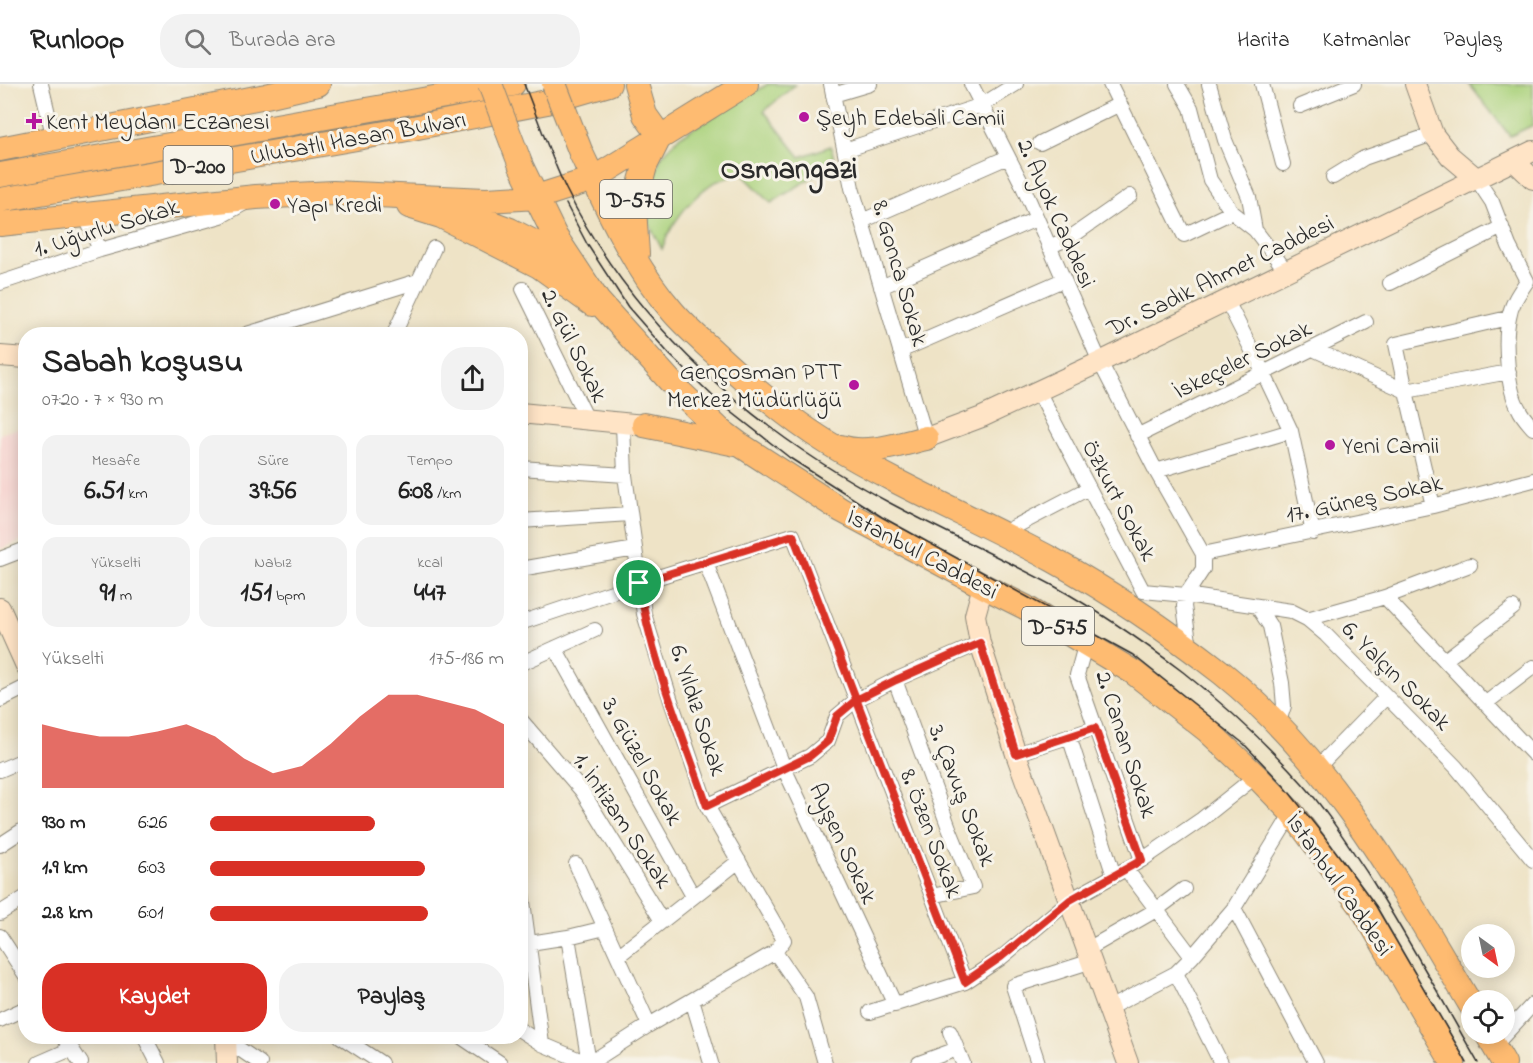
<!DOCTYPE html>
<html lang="tr">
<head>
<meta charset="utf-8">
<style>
  :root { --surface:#fff; --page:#f2f2f2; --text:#222; --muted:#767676; --line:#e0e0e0; --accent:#d93025 }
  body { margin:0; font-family:"Indie Flower",sans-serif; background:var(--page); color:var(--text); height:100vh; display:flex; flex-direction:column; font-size:22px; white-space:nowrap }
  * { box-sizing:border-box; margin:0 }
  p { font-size:20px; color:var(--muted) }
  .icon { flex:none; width:33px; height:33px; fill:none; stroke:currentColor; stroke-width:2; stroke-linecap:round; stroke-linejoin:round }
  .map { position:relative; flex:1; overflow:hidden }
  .details { position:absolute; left:18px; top:243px; width:510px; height:717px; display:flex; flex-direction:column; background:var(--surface); border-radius:24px; box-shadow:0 3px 15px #0003 }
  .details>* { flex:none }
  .needle { width:39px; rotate:147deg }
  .controls { position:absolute; left:1461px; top:840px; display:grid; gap:12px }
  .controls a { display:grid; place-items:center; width:54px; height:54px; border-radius:50%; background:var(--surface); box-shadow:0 3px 15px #0003; font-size:30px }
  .pin { position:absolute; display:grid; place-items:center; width:51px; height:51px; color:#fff; margin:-26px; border:3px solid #fff; border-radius:50%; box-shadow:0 2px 6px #0007 }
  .round { display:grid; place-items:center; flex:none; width:63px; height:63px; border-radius:24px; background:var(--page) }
  .overview { display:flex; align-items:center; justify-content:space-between; height:102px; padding:0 24px }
  h1 { font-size:33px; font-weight:700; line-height:45px }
  .figures { display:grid; grid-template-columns:repeat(3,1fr); gap:9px; height:102px; padding:6px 24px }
  .figures div { display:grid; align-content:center; border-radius:15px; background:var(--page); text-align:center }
  .figures b { font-size:26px; font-weight:700 }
  .figures small { font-size:16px; font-weight:400 }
  .figures p { font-size:16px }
  .chart { height:168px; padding:12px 24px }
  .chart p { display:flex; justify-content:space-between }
  .chart svg { width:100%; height:108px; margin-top:6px; fill:var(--accent); opacity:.7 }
  .action { display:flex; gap:12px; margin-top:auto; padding:12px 24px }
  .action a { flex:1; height:69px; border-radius:24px; background:var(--accent); color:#fff; font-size:24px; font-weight:700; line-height:69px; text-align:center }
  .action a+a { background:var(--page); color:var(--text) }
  ul { padding:0 24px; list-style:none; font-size:20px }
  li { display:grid; grid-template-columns:96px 72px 1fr; align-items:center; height:45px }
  li i { height:15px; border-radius:8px; background:var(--accent) }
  header { display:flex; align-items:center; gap:36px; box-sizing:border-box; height:84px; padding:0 30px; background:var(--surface); border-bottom:2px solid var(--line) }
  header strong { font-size:28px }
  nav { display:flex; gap:33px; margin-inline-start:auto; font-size:21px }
  .search { width:420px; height:54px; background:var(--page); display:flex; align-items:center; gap:15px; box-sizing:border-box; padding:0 21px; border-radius:24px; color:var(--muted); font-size:22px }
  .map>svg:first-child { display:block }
  .built { fill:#f7d0cd }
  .green { fill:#aad27c; stroke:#6a7e54; stroke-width:1.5 }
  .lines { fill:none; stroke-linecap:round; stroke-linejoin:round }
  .minor-casing { stroke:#8c8778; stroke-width:16 }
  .secondary-casing { stroke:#8c8778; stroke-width:22 }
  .trunk-casing { stroke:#8c8778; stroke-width:26 }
  .minor { stroke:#fff; stroke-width:14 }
  .secondary { stroke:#ffe4c6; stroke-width:20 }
  .trunk { stroke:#febb71; stroke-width:24 }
  .tram { stroke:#2b2b2b; stroke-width:1.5 }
  .trunk-bridge-casing { stroke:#8c8778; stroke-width:26; stroke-linecap:butt }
  .trunk-bridge { stroke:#febb71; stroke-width:24 }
  .route-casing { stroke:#fff; stroke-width:12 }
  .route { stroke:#d93025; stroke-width:8 }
  .poi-dot { fill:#b5179e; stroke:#f7f3e8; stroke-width:2 }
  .labels { text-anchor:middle; stroke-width:6; stroke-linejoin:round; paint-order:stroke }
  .shield { fill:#f7f3e8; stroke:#686764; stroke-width:1.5 }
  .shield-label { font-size:22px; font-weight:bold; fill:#2b2b2b }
  .poi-label { font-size:24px; fill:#2b2b2b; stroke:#f7f3e8; text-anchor:start }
  .street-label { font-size:24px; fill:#2b2b2b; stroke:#f7f3e8 }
  .district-label { font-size:30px; font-weight:bold; fill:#2b2b2b; stroke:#f7f3e8 }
</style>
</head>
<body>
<header>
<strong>Runloop</strong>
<div class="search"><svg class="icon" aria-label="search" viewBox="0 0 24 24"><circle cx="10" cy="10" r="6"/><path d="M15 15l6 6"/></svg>Burada ara</div>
<nav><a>Harita</a><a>Katmanlar</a><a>Paylaş</a></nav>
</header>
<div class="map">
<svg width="1533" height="979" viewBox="0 0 1533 979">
  <rect width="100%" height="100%" fill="#f7f3e8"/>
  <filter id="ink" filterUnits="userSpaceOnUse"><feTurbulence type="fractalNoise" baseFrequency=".0167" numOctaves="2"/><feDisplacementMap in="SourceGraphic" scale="12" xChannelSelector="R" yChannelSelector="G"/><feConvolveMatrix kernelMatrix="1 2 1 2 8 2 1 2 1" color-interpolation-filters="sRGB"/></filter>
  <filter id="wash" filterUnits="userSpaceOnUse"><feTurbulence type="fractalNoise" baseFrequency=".008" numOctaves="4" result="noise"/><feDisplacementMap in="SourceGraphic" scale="24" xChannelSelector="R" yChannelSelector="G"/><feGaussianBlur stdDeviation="1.35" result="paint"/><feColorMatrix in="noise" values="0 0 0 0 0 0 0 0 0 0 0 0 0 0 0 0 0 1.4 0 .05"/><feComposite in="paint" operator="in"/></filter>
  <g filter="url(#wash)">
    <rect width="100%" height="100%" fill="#eee3c6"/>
    <path class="built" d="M25,342v113l-25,10v-115z"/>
    <path class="green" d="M768,0l27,1 -31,26 36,46 31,-11 4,17 -64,40 -30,-30c-9,4 -22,6 -31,12 -21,15 -40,40 -48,64l-13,-25 -1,-20 4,-22 9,-25 19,-21z
      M1469,0h64v41l-23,11z"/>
  </g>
  <g filter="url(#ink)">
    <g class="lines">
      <defs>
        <path id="minor" d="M41,0l13,55
          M831,0l21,104 74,250
          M971,0l50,98 79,180 56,109 47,83v15l-17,26 -2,11 6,43
          M1110,0l74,151 48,-23
          M1177,0l14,24 19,72 22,32 23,18 32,42
          M1209,0l16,56 24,57 6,33
          M1262,0l21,80
          M833,11l37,-11
          M1300,22l54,-22
          M1040,59l80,-39
          M845,66l137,-45 34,-21
          M1333,93l31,-19 69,-24
          M1476,94l16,24 17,44 18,35c-8,12 -16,23 -18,37 -5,23 -2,71 10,91 3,7 9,13 14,19
          M85,131l15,35
          M862,137l146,-64
          M1049,163l22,-10 59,-41
          M0,199l100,-33 121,-34 22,-12
          M1390,199l112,-56
          M881,203l155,-68
          M523,205l65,132
          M1227,217l37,73 27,57 22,102
          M1508,234l-112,26 10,47 103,-19
          M247,250l171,-53
          M394,250l40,-86
          M1313,265l93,42 27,115
          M900,267l163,-71
          M1038,307l105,200 43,4 105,16 16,8 19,16 130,132 77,93
          M1137,352l229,-114
          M520,384l105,7
          M1156,387l135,-40
          M520,437l110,-7
          M1001,450l88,-46
          M1203,470l230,-48 100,-26
          M0,475l26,-10
          M706,479l78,205 111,237
          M520,485l115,-20
          M1385,513l148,157
          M1257,522l13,20 12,57 2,23 -6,18
          M1307,535l78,-22 85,-32
          M520,539l119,-40 154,-48 172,447
          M1086,558l-9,33 65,185
          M555,564l138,248
          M1445,576l68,-52
          M520,580l75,-34
          M895,596l54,148 24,59 -41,9
          M0,616l26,-13
          M1486,619l47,-36
          M520,635l62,72 80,130
          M1069,652l45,140
          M1016,670l79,-26
          M1317,684l69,-71
          M0,686l26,-11
          M707,722l103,-50 18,-15 9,-25 19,-16 39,-20 85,-37
          M0,761l26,-17
          M576,780l73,161
          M1126,785l66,88
          M520,795l22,165
          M1234,824l82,155
          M0,829l26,-16
          M0,852l26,40
          M524,853l6,6 38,-6 37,-9
          M568,853l21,126
          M1088,865l68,-39 28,-21
          M775,868l31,45 19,66
          M618,872l121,-95
          M1176,889l45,90
          M692,916l19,63
          M1109,924l67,-35 16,-16 42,-49 58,-95
          M870,928l95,-30 36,-24 69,-58 72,-40 60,-41 54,-43
          M0,936l26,-12
          M520,946l22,14 45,19
          M950,948l13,31
          M63,952l18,27
          M144,952l14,27
          M340,952l41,27
          M460,952l40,27
          M226,956l34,23
          M1494,962l39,-42
          M39,979l32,-14
          M590,979l59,-38 126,-73 9,-12 -77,-134 -36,-105 -27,-87 -19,-139 -2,-50
          M919,979l38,-14
          M1038,979l-25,-77 79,-25"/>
        <path id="secondary" d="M1415,0l18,50 17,22 26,22
          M1514,77l19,18
          M0,272l26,2
          M520,329l124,12
          M926,354l56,-21 118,-55 433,-211
          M983,502l-8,29 5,28 36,111 112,309
          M0,524l26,58
          M226,952l1,27"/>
        <path id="trunk" d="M636,0l9,31 15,21
          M0,65l266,-53 52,-12
          M581,69c26,55 52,113 92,159 12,14 27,27 41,40 35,33 73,66 114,91 72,44 151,77 225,117 56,31 119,74 169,113 111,89 179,214 250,334
          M521,82l34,70 43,65 80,89 41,39 20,15 102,66 142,76 42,21 108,65 74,58 49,46 36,37 69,93 92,157
          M0,91l513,-91
          M0,116l397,-69 150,-29 62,-18
          M409,122l32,10 98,50 53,38
          M468,130l42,16 35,18 22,17
          M0,140l256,-27 77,-4 153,7 51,-3 56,-18 153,-95
          M637,170l-3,-46 11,-42 14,-28
          M644,341l92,19
          M841,363c25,9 59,-3 85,-9
          M1487,950l17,29"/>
      </defs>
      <use href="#minor" class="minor-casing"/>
      <use href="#secondary" class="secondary-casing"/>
      <use href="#trunk" class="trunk-casing"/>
      <use href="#minor" class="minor"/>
      <use href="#secondary" class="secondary"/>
      <use href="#trunk" class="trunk"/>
      <path class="tram" d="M524,0c14,35 26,71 42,105 68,138 190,243 324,314 54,29 110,54 164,83 45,25 88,55 129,86 42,33 83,71 119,111 25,28 45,60 66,91 39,62 74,126 110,189
        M566,120l21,40 41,63 42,48 50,48 70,55 92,59 251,138 111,89 41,43 43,54 48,65 91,157"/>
      <defs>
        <path id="trunk-bridge" d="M490,0l31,82
          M554,0l27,69"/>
      </defs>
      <use href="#trunk-bridge" class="trunk-bridge-casing"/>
      <use href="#trunk-bridge" class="trunk-bridge"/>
    </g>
  </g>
  <g class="lines" filter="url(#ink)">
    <defs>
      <path id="route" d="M639,499c12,76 43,150 68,223l103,-50 18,-15 9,-25 19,-16 40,-20 84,-37 36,111 79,-26 47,132 -72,40 -69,57 -36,25 -172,-447 -154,48"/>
    </defs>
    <use href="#route" class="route-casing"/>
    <use href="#route" class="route"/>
  </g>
  <g class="poi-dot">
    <circle cx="804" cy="33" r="6"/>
    <path d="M31 28h6v6h6v6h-6v6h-6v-6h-6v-6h6z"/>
    <circle cx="275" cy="120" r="6"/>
    <circle cx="854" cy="301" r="6"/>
    <circle cx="1330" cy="361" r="6"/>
  </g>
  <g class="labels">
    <g class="shield">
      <rect x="163.5" y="62" width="69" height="38" rx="4.5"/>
      <rect x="600" y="96" width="72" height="38" rx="4.5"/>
      <rect x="1022" y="523" width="72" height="38" rx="4.5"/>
    </g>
    <g class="shield-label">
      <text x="198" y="89">D-200</text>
      <text x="636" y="123">D-575</text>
      <text x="1058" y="550">D-575</text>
    </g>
    <g class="poi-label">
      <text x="816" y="41">Şeyh Edebali Camii</text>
      <text x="46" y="45">Kent Meydanı Eczanesi</text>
      <text x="287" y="128">Yapı Kredi</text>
      <text x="842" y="295" text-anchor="end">Gençosman PTT<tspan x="842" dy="28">Merkez Müdürlüğü</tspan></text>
      <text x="1342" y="369">Yeni Camii</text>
    </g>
    <g class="street-label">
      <text transform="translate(358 53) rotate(-10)" y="8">Ulubatlı Hasan Bulvarı</text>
      <text transform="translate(1057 129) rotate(66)" y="8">2. Ayok Caddesi</text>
      <text transform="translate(106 143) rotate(-17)" y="8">1. Uğurlu Sokak</text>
      <text transform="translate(901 189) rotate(74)" y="8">8. Gonca Sokak</text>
      <text transform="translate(1220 191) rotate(-26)" y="8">Dr. Sadık Ahmet Caddesi</text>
      <text transform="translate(575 261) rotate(64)" y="8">2. Gül Sokak</text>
      <text transform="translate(1242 275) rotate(-26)" y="8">İskeçeler Sokak</text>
      <text transform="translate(1364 414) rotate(-12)" y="8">17. Güneş Sokak</text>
      <text transform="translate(1120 416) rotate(62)" y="8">Özkurt Sokak</text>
      <text transform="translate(923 469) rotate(28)" y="8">İstanbul Caddesi</text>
      <text transform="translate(1397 591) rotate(45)" y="8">6. Yalçın Sokak</text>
      <text transform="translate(699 626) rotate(72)" y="8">6. Yıldız Sokak</text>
      <text transform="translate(1127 660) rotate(72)" y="8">2. Canan Sokak</text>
      <text transform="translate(643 677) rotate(61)" y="8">3. Güzel Sokak</text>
      <text transform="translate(963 711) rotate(69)" y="8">3. Çavuş Sokak</text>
      <text transform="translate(623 736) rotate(56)" y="8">1. İntizam Sokak</text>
      <text transform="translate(932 749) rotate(69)" y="8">8. Özen Sokak</text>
      <text transform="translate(844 759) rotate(65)" y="8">Ayşen Sokak</text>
      <text transform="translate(1340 800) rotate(55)" y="8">İstanbul Caddesi</text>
    </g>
    <g class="district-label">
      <text x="789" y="94">Osmangazi</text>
    </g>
  </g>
</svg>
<div class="controls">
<a><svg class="needle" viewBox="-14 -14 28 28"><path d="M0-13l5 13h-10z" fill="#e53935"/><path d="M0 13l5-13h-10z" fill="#767676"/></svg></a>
<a><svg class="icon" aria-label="locate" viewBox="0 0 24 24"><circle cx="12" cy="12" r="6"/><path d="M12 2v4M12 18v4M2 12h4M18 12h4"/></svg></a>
</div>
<div class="pin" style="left:639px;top:499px;background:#1e9e55"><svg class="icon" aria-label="arrive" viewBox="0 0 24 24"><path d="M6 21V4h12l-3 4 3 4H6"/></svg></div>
<section class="details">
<div class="overview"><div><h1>Sabah koşusu</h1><p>07:20 · 7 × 930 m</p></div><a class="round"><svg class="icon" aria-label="share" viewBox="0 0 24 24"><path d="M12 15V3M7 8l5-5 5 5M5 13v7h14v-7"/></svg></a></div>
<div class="figures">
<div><p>Mesafe</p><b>6.51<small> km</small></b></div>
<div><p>Süre</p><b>39:56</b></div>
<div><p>Tempo</p><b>6:08<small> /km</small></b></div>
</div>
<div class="figures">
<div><p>Yükselti</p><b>91<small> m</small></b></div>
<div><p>Nabız</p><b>151<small> bpm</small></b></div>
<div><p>kcal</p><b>447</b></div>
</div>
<div class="chart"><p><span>Yükselti</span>175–186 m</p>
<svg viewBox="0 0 160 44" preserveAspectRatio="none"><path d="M0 44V18L10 21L20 23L30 23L40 21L50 18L60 23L70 32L80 38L90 35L100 26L110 15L120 6L130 6L140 9L150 12L160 18V44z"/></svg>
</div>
<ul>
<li><b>930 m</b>6:26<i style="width:56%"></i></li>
<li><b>1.9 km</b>6:03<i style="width:73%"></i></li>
<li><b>2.8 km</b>6:01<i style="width:74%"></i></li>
</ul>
<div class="action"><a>Kaydet</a><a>Paylaş</a></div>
</section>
</div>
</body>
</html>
